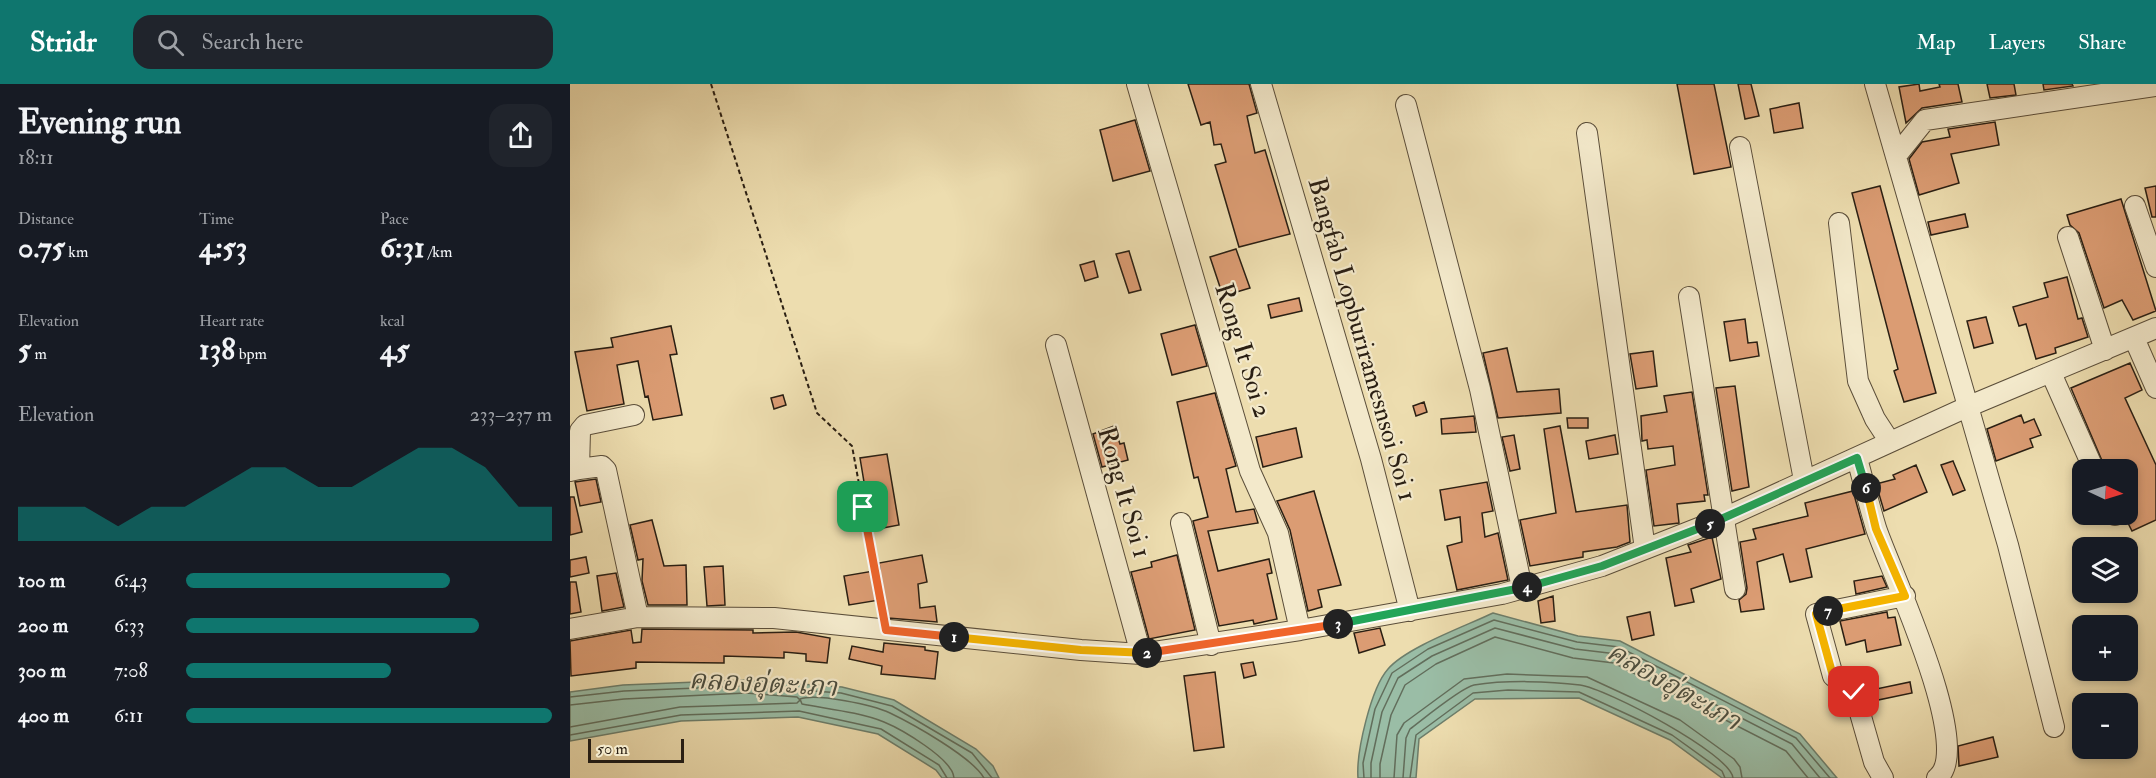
<!DOCTYPE html>
<html lang="en">
<head>
<meta charset="utf-8">
<style>
  :root { --surface:#171b24; --page:#20242c; --text:#f1f3f6; --muted:#9ea1a6; --accent:#0f766e }
  body { margin:0; font-family:"IM FELL Double Pica","Noto Serif Thai",serif; background:var(--page); color:var(--text); height:100vh; display:flex; flex-direction:column; font-size:22px; white-space:nowrap }
  * { box-sizing:border-box; margin:0 }
  p { font-size:20px; color:var(--muted) }
  .icon { flex:none; width:33px; height:33px; fill:none; stroke:currentColor; stroke-width:2; stroke-linecap:round; stroke-linejoin:round }
  .map { position:relative; flex:1; overflow:hidden }
  .details { display:flex; flex-direction:column; background:var(--surface); width:570px }
  .details>* { flex:none }
  .needle { width:39px; rotate:94deg }
  .controls { position:absolute; left:1502px; top:375px; display:grid; gap:12px }
  .controls a { display:grid; place-items:center; width:66px; height:66px; border-radius:12px; background:var(--surface); box-shadow:0 3px 9px #0003; font-size:30px }
  .scale { position:absolute; left:18px; bottom:15px; width:96px; box-sizing:border-box; padding-left:6px; border:3px solid #2a1f13; border-top:0; font-size:16px; line-height:21px; white-space:nowrap; color:#2a1f13; -webkit-text-stroke:4px #f3e9cb; paint-order:stroke }
  .pin { position:absolute; display:grid; place-items:center; width:51px; height:51px; color:#fff; margin:-26px; border-radius:12px; box-shadow:0 3px 9px #0006 }
  .km { position:absolute; width:30px; height:30px; margin:-15px; border-radius:50%; background:#222; color:#fff; font-size:16px; line-height:30px; text-align:center }
  .round { display:grid; place-items:center; flex:none; width:63px; height:63px; border-radius:18px; background:var(--page) }
  .summary { display:flex; align-items:center; justify-content:space-between; height:102px; padding:0 18px }
  h1 { font-size:33px; font-weight:700; line-height:45px }
  .stats { display:grid; grid-template-columns:repeat(3,1fr); gap:9px; height:102px; padding:6px 18px }
  .stats div { display:grid; align-content:center }
  .stats b { font-size:30px; font-weight:700 }
  .stats small { font-size:16px; font-weight:400 }
  .stats p { font-size:16px }
  .chart { height:168px; padding:12px 18px }
  .chart p { display:flex; justify-content:space-between }
  .chart svg { width:100%; height:108px; margin-top:6px; fill:var(--accent); opacity:.7 }
  ul { padding:0 18px; list-style:none; font-size:20px }
  li { display:grid; grid-template-columns:96px 72px 1fr; align-items:center; height:45px }
  li i { height:15px; border-radius:8px; background:var(--accent) }
  header { display:flex; align-items:center; gap:36px; box-sizing:border-box; height:84px; padding:0 30px; background:var(--accent); color:#fff }
  header strong { font-size:28px }
  nav { display:flex; gap:33px; margin-inline-start:auto; font-size:21px }
  .search { width:420px; height:54px; background:var(--page); display:flex; align-items:center; gap:15px; box-sizing:border-box; padding:0 21px; border-radius:18px; color:var(--muted); font-size:22px }
  main { display:flex; flex:1; min-height:0 }
  .map>svg:first-child { display:block }
  .water { fill:#9abda6; stroke:#6d7e6b; stroke-width:1.5 }
  .lines { fill:none; stroke-linecap:round; stroke-linejoin:round }
  .shore { stroke:#626e5c; stroke-width:1.5 }
  .building { fill:#db9c73; stroke:#2a1f13; stroke-width:1.5 }
  .minor-casing { stroke:#5b4e3a; stroke-width:22 }
  .path { stroke:#2a1f13; stroke-width:2; stroke-dasharray:4.5 3; stroke-linecap:butt }
  .minor { stroke:#f3e9cb; stroke-width:20 }
  .split-1-casing { stroke:#fff; stroke-width:12 }
  .split-2-casing { stroke:#fff; stroke-width:12 }
  .split-3-casing { stroke:#fff; stroke-width:12 }
  .split-4-casing { stroke:#fff; stroke-width:12 }
  .split-5-casing { stroke:#fff; stroke-width:12 }
  .split-6-casing { stroke:#fff; stroke-width:12 }
  .split-7-casing { stroke:#fff; stroke-width:12 }
  .split-8-casing { stroke:#fff; stroke-width:12 }
  .split-1 { stroke:#f0652b; stroke-width:8 }
  .split-2 { stroke:#f5b400; stroke-width:8 }
  .split-3 { stroke:#f0652b; stroke-width:8 }
  .split-4 { stroke:#22a559; stroke-width:8 }
  .split-5 { stroke:#22a559; stroke-width:8 }
  .split-6 { stroke:#22a559; stroke-width:8 }
  .split-7 { stroke:#f5b400; stroke-width:8 }
  .split-8 { stroke:#f5b400; stroke-width:8 }
  .labels { text-anchor:middle; stroke-width:4.5; stroke-linejoin:round; paint-order:stroke }
  .street-label { font-size:26px; fill:#2a1f13; stroke:#f3e9cb }
  .water-label { font-size:27px; font-style:italic; fill:#4c4e3f; stroke:#f3e9cb }
</style>
</head>
<body>
<header>
<strong>Stridr</strong>
<div class="search"><svg class="icon" aria-label="search" viewBox="0 0 24 24"><circle cx="10" cy="10" r="6"/><path d="M15 15l6 6"/></svg>Search here</div>
<nav><a>Map</a><a>Layers</a><a>Share</a></nav>
</header>
<main>
<section class="details">
<div class="summary"><div><h1>Evening run</h1><p>18:11</p></div><a class="round"><svg class="icon" aria-label="share" viewBox="0 0 24 24"><path d="M12 15V3M7 8l5-5 5 5M5 13v7h14v-7"/></svg></a></div>
<div class="stats">
<div><p>Distance</p><b>0.75<small> km</small></b></div>
<div><p>Time</p><b>4:53</b></div>
<div><p>Pace</p><b>6:31<small> /km</small></b></div>
</div>
<div class="stats">
<div><p>Elevation</p><b>5<small> m</small></b></div>
<div><p>Heart rate</p><b>138<small> bpm</small></b></div>
<div><p>kcal</p><b>45</b></div>
</div>
<div class="chart"><p><span>Elevation</span>233–237 m</p>
<svg viewBox="0 0 160 44" preserveAspectRatio="none"><path d="M0 44V30L10 30L20 30L30 38L40 30L50 30L60 22L70 14L80 14L90 22L100 22L110 14L120 6L130 6L140 14L150 30L160 30V44z"/></svg>
</div>
<ul>
<li><b>100 m</b>6:43<i style="width:72%"></i></li>
<li><b>200 m</b>6:33<i style="width:80%"></i></li>
<li><b>300 m</b>7:08<i style="width:56%"></i></li>
<li><b>400 m</b>6:11<i style="width:100%"></i></li>
</ul>
</section>
<div class="map">
<svg width="1586" height="694" viewBox="0 0 1586 694">
  <rect width="100%" height="100%" fill="#edddaf"/>
  <filter id="stains"><feTurbulence type="fractalNoise" baseFrequency=".00333" numOctaves="4"/><feColorMatrix values="0 0 0 0 .2 0 0 0 0 .09 0 0 0 0 .02 0 0 0 .5 -.17"/></filter>
  <radialGradient id="worn" r=".72"><stop offset=".6" stop-color="#630" stop-opacity="0"/><stop offset="1" stop-color="#630" stop-opacity=".3"/></radialGradient>
  <path class="water" d="M923,529l85,23 42,5 180,93 37,44h-115l-52,-38 -91,-42 -104,1 -56,40 -3,39h-58c-2,-26 13,-90 30,-109 19,-22 78,-43 105,-56z
    M176,596l96,7 52,13 82,49 17,17 6,12h-57l-6,-8 -58,-36 -80,-17 -117,4 -111,20v-49l53,-7z"/>
  <g class="lines">
    <path class="shore" d="M0,613l54,-6 122,-5 95,7 51,13 80,47 20,25
      M0,621l54,-6 122,-6 51,4 3,3 -3,3 -117,4 -110,20
      M0,651l111,-20 118,-4 82,18 58,36 8,13
      M384,694c-1,-19 -53,-49 -70,-56 -25,-10 -56,-13 -82,-18l-2,-5c17,-6 73,6 90,14 23,11 82,44 94,65
      M794,694l-1,-15 12,-54 17,-36 36,-24 66,-29 83,22 42,5 177,91 34,40
      M801,694v-15l11,-51 16,-34 34,-22 63,-28 80,21 42,5 175,90 28,34
      M810,694v-14l11,-49 14,-30 31,-21 59,-27 78,21 41,5 172,88 22,27
      M824,694l3,-43 7,-12 60,-44 43,-5 80,3 93,43 54,39 6,8 2,11
      M833,694l3,-40 4,-9c12,-9 52,-42 64,-44 31,-5 75,-4 106,0 25,3 151,69 153,93
      M840,694l6,-43 57,-42 35,-3 71,2 93,43 50,36 3,7"/>
  </g>
  <path class="building" d="M618,0h61l8,29 -10,3 8,37 10,-3 25,84 -51,13 -24,-82 11,-3 -5,-18 -7,1 -4,-23 -9,3z
    M1107,0h37l17,83 -37,7z
    M1168,0h13l8,32 -14,3z
    M1349,0l1,7 20,-4 -1,-3h19l4,18 -40,6 -16,15 -7,-36z
    M1417,0h27l2,11 -26,3z
    M1473,0h29l1,2 -29,4z
    M1229,19l4,25 -29,5 -4,-24z
    M565,36l15,51 -37,10 -13,-51z
    M1425,38l4,23 -48,9 8,29 -40,12 -10,-36 13,-17 28,-5 -2,-8z
    M1310,102l56,207 -32,9 -10,-31 4,-2 -46,-176z
    M1586,102v31h-4l-7,-29z
    M1551,115l35,112 -23,9 -11,-20 -18,8 -25,-75 -9,-8 -3,-10z
    M1395,130l3,13 -37,8 -3,-13z
    M666,165l14,39 -27,8 -13,-39z
    M559,167l12,39 -12,3 -13,-39z
    M524,177l4,16 -13,4 -5,-16z
    M1497,193l11,42 4,-1 6,19 -33,11 1,5 -20,6 -10,-35 -7,2 -6,-19 35,-10 -4,-14z
    M729,214l3,13 -31,7 -3,-13z
    M1416,233l7,26 -19,5 -7,-27z
    M1175,235l3,24 9,-1 2,14 -29,5 -6,-39z
    M625,241l12,41 -35,9 -11,-41z
    M101,242l6,28 -7,1 12,60 -29,5 -5,-24 -3,1 -7,-36 -21,4 7,39 -37,7 -12,-59 38,-5 -2,-9z
    M937,264l10,44 42,-3 2,24 -63,5 -15,-65z
    M1083,267l4,35 -21,3 -6,-35z
    M1560,279l12,27 -17,8 31,67v55l-24,11 -6,-12 1,-49h-21l-35,-82z
    M1165,302l14,101 -17,4 -16,-103z
    M1122,308l16,103h-4l1,6 -28,3 2,19 -25,3 -8,-56 29,-5 -2,-19 -25,3 -1,-9 -5,1 -1,-25 26,-4 -3,-16z
    M645,309l21,73 -10,3 10,43 18,-3 4,14 -50,8 10,40 51,-12 3,14 -5,1 10,45 -23,5 -1,-4 -34,6 -26,-105 15,-4 -10,-40 -4,1 -17,-76z
    M213,311l3,10 -12,4 -3,-11z
    M854,318l3,10 -11,4 -3,-10z
    M1451,331l3,8 10,-4 7,16 -11,4 3,8 -37,14 -9,-32z
    M904,332l2,16 -34,2 -1,-15z
    M997,334h21v10h-20z
    M544,342l6,18 4,-1 4,17 -26,7 -9,-33z
    M990,342l16,86 51,-7 3,37 -13,5 -34,5v5l-53,9 -10,-46 36,-7 -12,-84z
    M726,344l6,29 -39,10 -7,-30z
    M944,351l6,34 -10,2 -8,-34z
    M1045,351l3,19 -29,5 -3,-18z
    M317,370l12,71 -27,5 -12,-72z
    M1383,377l12,29 -12,5 -12,-30z
    M1346,381l11,27 -43,19 -8,-27 19,-5 -2,-4z
    M26,395l5,23 -21,4 -5,-24z
    M917,398l6,29 -11,2 3,24 13,-4 10,47 -51,10 -10,-44 15,-4 -2,-25 -15,3 -5,-30z
    M744,407l27,94 -23,5 4,17 -14,4 -18,-81 -13,-29z
    M1283,407l12,43 -59,15 6,28 -22,5 -7,-28 -26,8 7,47 -23,3 -2,-12 7,-6 1,-6 -7,-46 16,-3 -3,-10 55,-13 -3,-13z
    M0,413h4l8,35 -12,3z
    M82,436l12,46 22,-1 1,40h-39l-6,-24 1,-22 -5,1 -8,-35z
    M1142,453l9,42 -30,10 3,13 -19,4 -9,-48 25,-6 -3,-7z
    M352,471l5,27 -9,2 2,24 15,-2 2,16 -49,-4 -3,-19 -36,6 -5,-29 36,-6 -1,-7z
    M607,471l18,75 -46,9 -18,-67 21,-5 -1,-5z
    M16,473l3,16 -19,4v-17z
    M153,482l2,39 -18,1 -3,-39z
    M46,489l8,34 -22,4 -5,-35z
    M1312,492l5,11 -31,7 -2,-13z
    M0,498h6l5,30 -11,2z
    M983,512l2,25 -14,2 -3,-22z
    M1080,528l4,23 -22,5 -5,-23z
    M1317,528l1,6 7,-1 6,28 -34,7 -2,-12 -19,5 -6,-24z
    M810,544l5,17 -26,8 -5,-20z
    M72,545l111,1v3l43,-1 34,6 -3,25 -21,-2v-7l-22,-2v6l-60,-2v7l-88,-1v6l-65,8 -1,-35 61,-11 2,13 8,-1z
    M314,559l41,4v3l13,2 -3,27 -54,-5 1,-8 -33,-7 3,-13 31,6z
    M683,578l3,13 -12,3 -3,-14z
    M645,588l9,75 -30,4 -10,-75z
    M1340,598l2,11 -34,7 -2,-11z
    M1423,653l5,20 -39,9 -1,-20z"/>
  <g class="lines">
    <defs>
      <path id="minor" d="M567,0l113,387 28,62 22,97
        M691,0l110,375 39,152
        M1305,0l133,461 46,182
        M836,21l74,284 42,199
        M1017,49l58,416
        M1170,63l64,333
        M1326,72l29,-36 231,-34
        M1565,122l21,61
        M1269,139l19,158 17,38 15,23
        M1498,153l37,113
        M1119,213l46,292
        M1564,254l22,50
        M486,261l85,309
        M1481,289l43,97
        M1287,374c6,23 12,47 19,70 13,40 100,221 61,250
        M9,385l23,-3 4,4 32,147
        M0,387l9,-2 1,-38 5,-6 49,-10
        M1545,430v1
        M611,439l30,122
        M0,545l68,-12 136,1 307,32 60,4 159,-24 202,-36 100,-28 122,-48 243,-111 189,-79
        M1313,694l-9,-16 -20,-70 -21,-16 -17,-62 89,-18"/>
    </defs>
    <use href="#minor" class="minor-casing"/>
    <path class="path" d="M141,0l106,329 35,33 31,168"/>
    <use href="#minor" class="minor"/>
  </g>
  <g class="lines">
    <defs>
      <path id="split-1" d="M293,423l23,123 68,7"/>
      <path id="split-2" d="M384,553l127,13 66,3"/>
      <path id="split-3" d="M577,569l191,-29"/>
      <path id="split-4" d="M768,540l189,-37"/>
      <path id="split-5" d="M957,503l75,-21 108,-42"/>
      <path id="split-6" d="M1140,440l147,-66 9,30"/>
      <path id="split-7" d="M1258,527l77,-15 -29,-67 -10,-41"/>
      <path id="split-8" d="M1258,527l-12,3 17,62 21,16"/>
    </defs>
    <use href="#split-1" class="split-1-casing"/>
    <use href="#split-2" class="split-2-casing"/>
    <use href="#split-3" class="split-3-casing"/>
    <use href="#split-4" class="split-4-casing"/>
    <use href="#split-5" class="split-5-casing"/>
    <use href="#split-6" class="split-6-casing"/>
    <use href="#split-7" class="split-7-casing"/>
    <use href="#split-8" class="split-8-casing"/>
    <use href="#split-1" class="split-1"/>
    <use href="#split-2" class="split-2"/>
    <use href="#split-3" class="split-3"/>
    <use href="#split-4" class="split-4"/>
    <use href="#split-5" class="split-5"/>
    <use href="#split-6" class="split-6"/>
    <use href="#split-7" class="split-7"/>
    <use href="#split-8" class="split-8"/>
  </g>
  <g class="labels">
    <g class="street-label">
      <text transform="translate(793 255) rotate(74)" y="9">Bangfab Lopburiramesnsoi Soi 1</text>
      <text transform="translate(674 266) rotate(73)" y="9">Rong It Soi 2</text>
      <text transform="translate(555 408) rotate(74)" y="9">Rong It Soi 1</text>
    </g>
    <g class="water-label">
      <text transform="translate(193 599) rotate(3)" y="9">คลองอุ่ตะเภา</text>
      <text transform="translate(1104 602) rotate(30)" y="9">คลองอุ่ตะเภา</text>
    </g>
  </g>
  <rect width="100%" height="100%" filter="url(#stains)"/>
  <rect width="100%" height="100%" fill="url(#worn)"/>
</svg>
<div class="controls">
<a><svg class="needle" viewBox="-14 -14 28 28"><path d="M0-13l5 13h-10z" fill="#e53935"/><path d="M0 13l5-13h-10z" fill="#9ea1a6"/></svg></a>
<a><svg class="icon" aria-label="layers" viewBox="0 0 24 24"><path d="M12 4l9 5-9 5-9-5zM3 14l9 5 9-5"/></svg></a>
<a>+</a>
<a>−</a>
</div>
<div class="scale">50 m</div>
<div class="pin" style="left:293px;top:423px;background:#1e9e55"><svg class="icon" aria-label="arrive" viewBox="0 0 24 24"><path d="M6 21V4h12l-3 4 3 4H6"/></svg></div>
<div class="pin" style="left:1284px;top:608px;background:#d93025"><svg class="icon" aria-label="check" viewBox="0 0 24 24"><path d="M5 12l5 5 9-10"/></svg></div>
<b class="km" style="left:384px;top:553px">1</b>
<b class="km" style="left:577px;top:569px">2</b>
<b class="km" style="left:768px;top:540px">3</b>
<b class="km" style="left:957px;top:503px">4</b>
<b class="km" style="left:1140px;top:440px">5</b>
<b class="km" style="left:1296px;top:404px">6</b>
<b class="km" style="left:1258px;top:527px">7</b>
</div>
</main>
</body>
</html>
